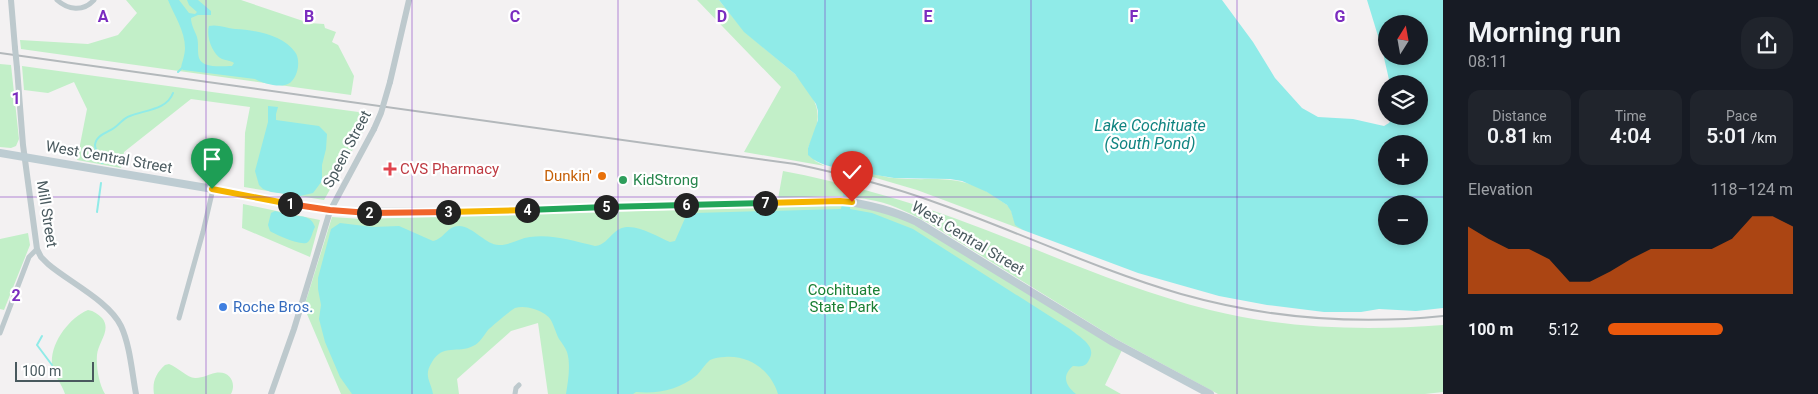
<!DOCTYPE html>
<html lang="en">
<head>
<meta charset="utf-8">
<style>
  :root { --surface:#171b24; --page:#20242c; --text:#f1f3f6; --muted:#9ea1a6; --accent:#ea580c }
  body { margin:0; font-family:Roboto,sans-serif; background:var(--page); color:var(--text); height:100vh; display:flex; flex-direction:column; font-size:19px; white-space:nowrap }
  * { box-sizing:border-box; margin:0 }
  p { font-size:16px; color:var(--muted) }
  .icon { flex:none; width:28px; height:28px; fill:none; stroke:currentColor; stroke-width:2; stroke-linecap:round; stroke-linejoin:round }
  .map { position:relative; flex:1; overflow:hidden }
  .sheet { display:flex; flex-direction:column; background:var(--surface); width:375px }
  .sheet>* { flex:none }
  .needle { width:32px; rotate:11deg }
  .tools { position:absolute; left:1378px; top:15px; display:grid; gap:10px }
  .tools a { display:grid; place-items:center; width:50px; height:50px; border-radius:50%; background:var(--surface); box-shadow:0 2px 8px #0003; font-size:25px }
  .scale { position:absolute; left:15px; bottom:12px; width:79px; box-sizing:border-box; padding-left:5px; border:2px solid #49595e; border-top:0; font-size:14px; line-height:18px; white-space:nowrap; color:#49595e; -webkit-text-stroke:4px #fff; paint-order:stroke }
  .pin { position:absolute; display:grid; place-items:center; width:42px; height:42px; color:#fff; margin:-51px -21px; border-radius:50% 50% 50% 0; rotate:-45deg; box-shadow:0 0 5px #0007 }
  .pin .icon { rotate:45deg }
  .km { position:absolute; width:25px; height:25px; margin:-12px; border-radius:50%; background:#222; color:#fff; font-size:14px; line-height:25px; text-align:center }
  .round { display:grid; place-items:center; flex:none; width:52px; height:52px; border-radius:20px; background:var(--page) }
  .head { display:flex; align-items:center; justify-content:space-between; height:85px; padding:0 25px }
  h1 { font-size:28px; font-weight:600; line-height:38px }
  .figures { display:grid; grid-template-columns:repeat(3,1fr); gap:8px; height:85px; padding:5px 25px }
  .figures div { display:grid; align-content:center; border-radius:12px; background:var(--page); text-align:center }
  .figures b { font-size:21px; font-weight:600 }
  .figures small { font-size:14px; font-weight:400 }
  .figures p { font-size:14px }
  .chart { height:140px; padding:10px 25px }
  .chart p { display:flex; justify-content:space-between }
  .chart svg { width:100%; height:90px; margin-top:5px; fill:var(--accent); opacity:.7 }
  ul { padding:0 25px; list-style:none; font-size:16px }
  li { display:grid; grid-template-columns:80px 60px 1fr; align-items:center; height:38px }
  li i { height:12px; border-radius:6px; background:var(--accent) }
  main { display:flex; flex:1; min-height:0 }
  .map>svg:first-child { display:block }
  .green { fill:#c2efc8 }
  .water { fill:#90ebe8; fill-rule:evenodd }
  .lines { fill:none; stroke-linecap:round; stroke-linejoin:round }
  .stream { stroke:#90ebe8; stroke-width:2 }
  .minor { stroke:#bdc9cd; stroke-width:5 }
  .tertiary { stroke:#bdc9cd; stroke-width:6 }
  .secondary { stroke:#bdccd2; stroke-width:8 }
  .rail { stroke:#b3b8bb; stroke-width:2 }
  .tertiary-bridge { stroke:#bdc9cd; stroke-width:6 }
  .split-1-casing { stroke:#fff; stroke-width:10 }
  .split-2-casing { stroke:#fff; stroke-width:10 }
  .split-3-casing { stroke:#fff; stroke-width:10 }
  .split-4-casing { stroke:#fff; stroke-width:10 }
  .split-5-casing { stroke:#fff; stroke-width:10 }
  .split-6-casing { stroke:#fff; stroke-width:10 }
  .split-7-casing { stroke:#fff; stroke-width:10 }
  .split-8-casing { stroke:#fff; stroke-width:10 }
  .split-1 { stroke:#f5b400; stroke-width:6 }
  .split-2 { stroke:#f0652b; stroke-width:6 }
  .split-3 { stroke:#f0652b; stroke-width:6 }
  .split-4 { stroke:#f5b400; stroke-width:6 }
  .split-5 { stroke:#22a559; stroke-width:6 }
  .split-6 { stroke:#22a559; stroke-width:6 }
  .split-7 { stroke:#22a559; stroke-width:6 }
  .split-8 { stroke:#f5b400; stroke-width:6 }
  .grid { fill:none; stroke:#7b2cbf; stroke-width:1; stroke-opacity:0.55 }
  .health-dot { fill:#e0444e; stroke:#fff; stroke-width:2 }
  .food-dot { fill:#e8710a; stroke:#fff; stroke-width:2 }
  .leisure-dot { fill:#2e9e5b; stroke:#fff; stroke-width:2 }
  .shop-dot { fill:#3f7fe0; stroke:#fff; stroke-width:2 }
  .labels { text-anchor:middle; stroke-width:4.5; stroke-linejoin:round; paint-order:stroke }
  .street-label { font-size:15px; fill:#49595e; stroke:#fff }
  .health-label { font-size:15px; fill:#be3a42; stroke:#fff; text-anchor:start }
  .food-label { font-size:15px; fill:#c56008; stroke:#fff; text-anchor:end }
  .leisure-label { font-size:15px; fill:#27864d; stroke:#fff; text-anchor:start }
  .park-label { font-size:15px; fill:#1a8034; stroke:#fff }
  .shop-label { font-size:15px; fill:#366cbe; stroke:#fff; text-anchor:start }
  .water-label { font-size:16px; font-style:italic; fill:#108481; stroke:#fff }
  .grid-label { font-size:16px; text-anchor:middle; font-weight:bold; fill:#7b2cbf; stroke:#fff; stroke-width:4.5; stroke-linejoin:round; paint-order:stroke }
</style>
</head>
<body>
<main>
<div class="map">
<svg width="1443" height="394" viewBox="0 0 1443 394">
  <rect width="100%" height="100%" fill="#f3f1f2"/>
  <path class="green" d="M126,0h115l68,23 15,1 1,4 11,4 -4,10 6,3 16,31 -3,19 -330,-46 -1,-9 68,4 30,-9 19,-22z
    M697,0h22l26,32 50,42c24,29 30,39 13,74l7,13 10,5 -81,-14 37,-65z
    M0,64l11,1 8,74 -3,7 -5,2 -11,-1z
    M22,66l351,48 -49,86 -80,-13 1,-54 5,-26 -59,-8 -67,53 -3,16 -44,-8 10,-51 -13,-27 -26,11 -24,-3z
    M783,171c58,11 115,27 171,47 85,31 168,70 256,92 76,19 156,21 233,15v67l-18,2h-207l-102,-55 -186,-115c-17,-9 -35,-19 -54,-23 -32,-7 -65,-4 -98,-2z
    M859,173c11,-1 23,4 34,5 41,4 64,-6 101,18 4,3 9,6 13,9 9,8 2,15 16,25l-106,-40z
    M848,202l57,14 218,132 -18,37 16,9h-573l-10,-71 -27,8 -54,48 2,15h-118l-37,-87 28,-90 30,2 445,-13z
    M243,204l77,16 -10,37 -68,-29z
    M28,233l2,12 -26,65 -4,-1v-70z
    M88,310c6,1 10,4 14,8 10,12 -4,24 -5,37 -1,12 2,29 8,39h-40c-3,-10 -12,-20 -13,-29 -2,-22 17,-47 36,-55z
    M169,364c9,3 19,15 27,14 7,0 13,-4 19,-5 14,-3 22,9 16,21h-77c-2,-12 2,-21 11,-29z"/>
  <path class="water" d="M168,0h11l10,13 6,1 2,-2 -8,-7 -2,-5h11l13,11v4h-13l-7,3c0,7 4,13 6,19 2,7 0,14 2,21 4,11 23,8 33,8l2,-3c-4,-3 -7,-2 -12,-4 -10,-5 -16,-23 -13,-33 8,-2 18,2 26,3 20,1 48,6 60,23 7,9 2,31 -10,33 -9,2 -23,-2 -30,-6l-72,-9 -2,-2c1,-6 4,-13 4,-20 0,-17 -11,-33 -17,-48z
    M719,0h503l31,42 22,36 27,30 16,9 35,2 31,7 5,-3 4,-7h26v-32h-29l-8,-35 -15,-49h76v308l-27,3 -37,-2 -18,3h-37l-57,-7 -48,-9 -81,-23 -115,-43 -8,-5 -4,-14 -4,-6 -20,-13 -25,-11 -12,-2 -56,-1 -30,-5 -8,2 -5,17 -1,17 22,4 41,16 157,100c9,8 26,16 20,29 -4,9 -8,9 -17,8 -12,10 -7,20 3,28h-298c-7,-23 -28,-39 -53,-37 -5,0 -11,1 -15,3 -5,4 -9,11 -13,15 -18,15 -39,19 -61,17l-3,2h-67c2,-13 5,-29 1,-42 -2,-5 -5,-9 -8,-13 -8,-17 -5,-23 -25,-30 -6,-2 -13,-3 -19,-1 -4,2 -23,18 -27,22 -4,5 -8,13 -15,16 -15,8 -30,-3 -41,16 -9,14 -1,19 1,32h-81l-12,-17 -15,-35 -6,-23 2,-14 -3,-16v-11l13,-49 9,-6 33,4 26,-1 34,15c11,-2 14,-15 26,-15 16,1 27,20 41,19 10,0 20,-7 30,-8 23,-3 43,4 65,9 9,-1 12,-7 19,-13 15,-15 39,2 56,9l5,-1 11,-25 9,-3 146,-4 6,-38 -2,-2c-14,-2 -26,-4 -37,-14v-7l10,-28v-9l-2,-7 -21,-30 -51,-42zM1386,24h33v32h-33zM1386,144h33v32h-33zM1386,204h33v32h-33z
    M268,106l10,1 -2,7v6l43,6 8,8 -1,15 -4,16v16l-9,12 -13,3 -29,-4 -8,-3 -4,-4 -4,-14 13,-49z
    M275,211c5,1 10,3 16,4 10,2 20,0 24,12 -3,5 -3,11 -7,15 -5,5 -32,-7 -38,-11l-2,-6 3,-12z"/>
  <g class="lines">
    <path class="stream" d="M178,72l4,-4
      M102,163c0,-7 -7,-11 -7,-18 1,-10 12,-12 19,-17 6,-4 9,-10 16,-12 14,-6 37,-6 43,-23
      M97,212l4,-29
      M42,336l-5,9 15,20"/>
    <path class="minor" d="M57,0c11,10 26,12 37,0
      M179,318l24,-86 10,-43
      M0,333l29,-76 8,-8
      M515,394l1,-6 3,-3"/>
    <path class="tertiary" d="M11,0l4,48
      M17,68l6,77 14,104 4,8 7,7c21,18 61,37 73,62 9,19 11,47 15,68
      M390,82l19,-82
      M271,394l23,-65 36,-118 44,-82"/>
    <path class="secondary" d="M0,153l213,36 93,18 45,5 118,-1 371,-10c28,3 52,9 77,21l196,120 97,52"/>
    <path class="rail" d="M0,53l795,111c48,10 96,22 142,39 82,29 161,67 244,91 85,24 174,31 262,22"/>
    <path class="tertiary-bridge" d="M15,48l2,20
      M374,129l7,-16 9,-31"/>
  </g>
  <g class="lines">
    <defs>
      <path id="split-1" d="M212,189l78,15"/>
      <path id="split-2" d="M290,204l40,6 39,3"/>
      <path id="split-3" d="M369,213l79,-1"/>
      <path id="split-4" d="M448,212l79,-2"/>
      <path id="split-5" d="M527,210l79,-3"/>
      <path id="split-6" d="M606,207l80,-2"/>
      <path id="split-7" d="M686,205l79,-2"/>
      <path id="split-8" d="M765,203l75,-2 12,1"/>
    </defs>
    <use href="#split-1" class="split-1-casing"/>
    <use href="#split-2" class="split-2-casing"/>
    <use href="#split-3" class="split-3-casing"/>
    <use href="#split-4" class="split-4-casing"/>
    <use href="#split-5" class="split-5-casing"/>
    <use href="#split-6" class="split-6-casing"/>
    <use href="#split-7" class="split-7-casing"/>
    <use href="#split-8" class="split-8-casing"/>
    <use href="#split-1" class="split-1"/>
    <use href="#split-2" class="split-2"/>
    <use href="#split-3" class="split-3"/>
    <use href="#split-4" class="split-4"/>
    <use href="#split-5" class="split-5"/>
    <use href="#split-6" class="split-6"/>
    <use href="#split-7" class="split-7"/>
    <use href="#split-8" class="split-8"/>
  </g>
  <path class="grid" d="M206,0v394M412,0v394M618,0v394M825,0v394M1031,0v394M1237,0v394M0,197h1443"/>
  <path class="health-dot" d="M387.5 161.5h5v5h5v5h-5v5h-5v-5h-5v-5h5z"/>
  <circle class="food-dot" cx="602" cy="176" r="5"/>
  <circle class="leisure-dot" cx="623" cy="180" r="5"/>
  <circle class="shop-dot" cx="223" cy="307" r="5"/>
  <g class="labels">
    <g class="street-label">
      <text transform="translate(347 149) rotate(-62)" y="5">Speen Street</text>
      <text transform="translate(109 157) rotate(10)" y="5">West Central Street</text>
      <text transform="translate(47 214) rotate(81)" y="5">Mill Street</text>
      <text transform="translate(968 238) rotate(31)" y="5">West Central Street</text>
    </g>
    <g class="health-label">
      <text x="400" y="174">CVS Pharmacy</text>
    </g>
    <g class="food-label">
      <text x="592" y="181">Dunkin'</text>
    </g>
    <g class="leisure-label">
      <text x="633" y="185">KidStrong</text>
    </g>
    <g class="park-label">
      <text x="844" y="295">Cochituate<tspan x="844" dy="17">State Park</tspan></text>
    </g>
    <g class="shop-label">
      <text x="233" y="312">Roche Bros.</text>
    </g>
    <g class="water-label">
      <text x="1150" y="131">Lake Cochituate<tspan x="1150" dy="18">(South Pond)</tspan></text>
    </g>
  </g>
  <g class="grid-label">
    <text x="103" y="22">A</text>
    <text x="309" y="22">B</text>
    <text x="515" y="22">C</text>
    <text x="722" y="22">D</text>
    <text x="928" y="22">E</text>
    <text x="1134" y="22">F</text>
    <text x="1340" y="22">G</text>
    <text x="16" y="104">1</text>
    <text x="16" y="301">2</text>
  </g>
</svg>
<div class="tools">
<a><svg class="needle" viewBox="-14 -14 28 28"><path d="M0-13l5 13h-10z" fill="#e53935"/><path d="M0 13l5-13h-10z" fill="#9ea1a6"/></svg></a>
<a><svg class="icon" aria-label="layers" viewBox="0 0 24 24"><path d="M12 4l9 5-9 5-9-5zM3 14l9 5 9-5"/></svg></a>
<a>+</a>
<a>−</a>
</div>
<div class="scale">100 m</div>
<div class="pin" style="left:212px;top:189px;background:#1e9e55"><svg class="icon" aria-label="arrive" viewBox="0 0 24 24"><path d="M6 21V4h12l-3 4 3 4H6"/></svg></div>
<div class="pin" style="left:852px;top:202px;background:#d93025"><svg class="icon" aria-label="check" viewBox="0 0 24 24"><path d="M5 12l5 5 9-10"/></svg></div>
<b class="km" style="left:290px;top:204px">1</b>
<b class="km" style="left:369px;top:213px">2</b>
<b class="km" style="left:448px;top:212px">3</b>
<b class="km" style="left:527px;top:210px">4</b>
<b class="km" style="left:606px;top:207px">5</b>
<b class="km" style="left:686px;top:205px">6</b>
<b class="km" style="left:765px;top:203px">7</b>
</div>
<section class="sheet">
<div class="head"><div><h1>Morning run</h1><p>08:11</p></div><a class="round"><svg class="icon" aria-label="share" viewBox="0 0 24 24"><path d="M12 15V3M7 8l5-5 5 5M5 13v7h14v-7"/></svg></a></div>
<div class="figures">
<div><p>Distance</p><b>0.81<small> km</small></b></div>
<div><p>Time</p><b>4:04</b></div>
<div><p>Pace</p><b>5:01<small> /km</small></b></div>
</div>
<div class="chart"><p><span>Elevation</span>118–124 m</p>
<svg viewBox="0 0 160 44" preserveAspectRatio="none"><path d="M0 44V11L10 17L20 22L30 22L40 27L50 38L60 38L70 33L80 27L90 22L100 22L110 22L120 22L130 17L140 6L150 6L160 11V44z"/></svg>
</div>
<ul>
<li><b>100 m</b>5:12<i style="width:62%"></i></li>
</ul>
</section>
</main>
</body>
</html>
